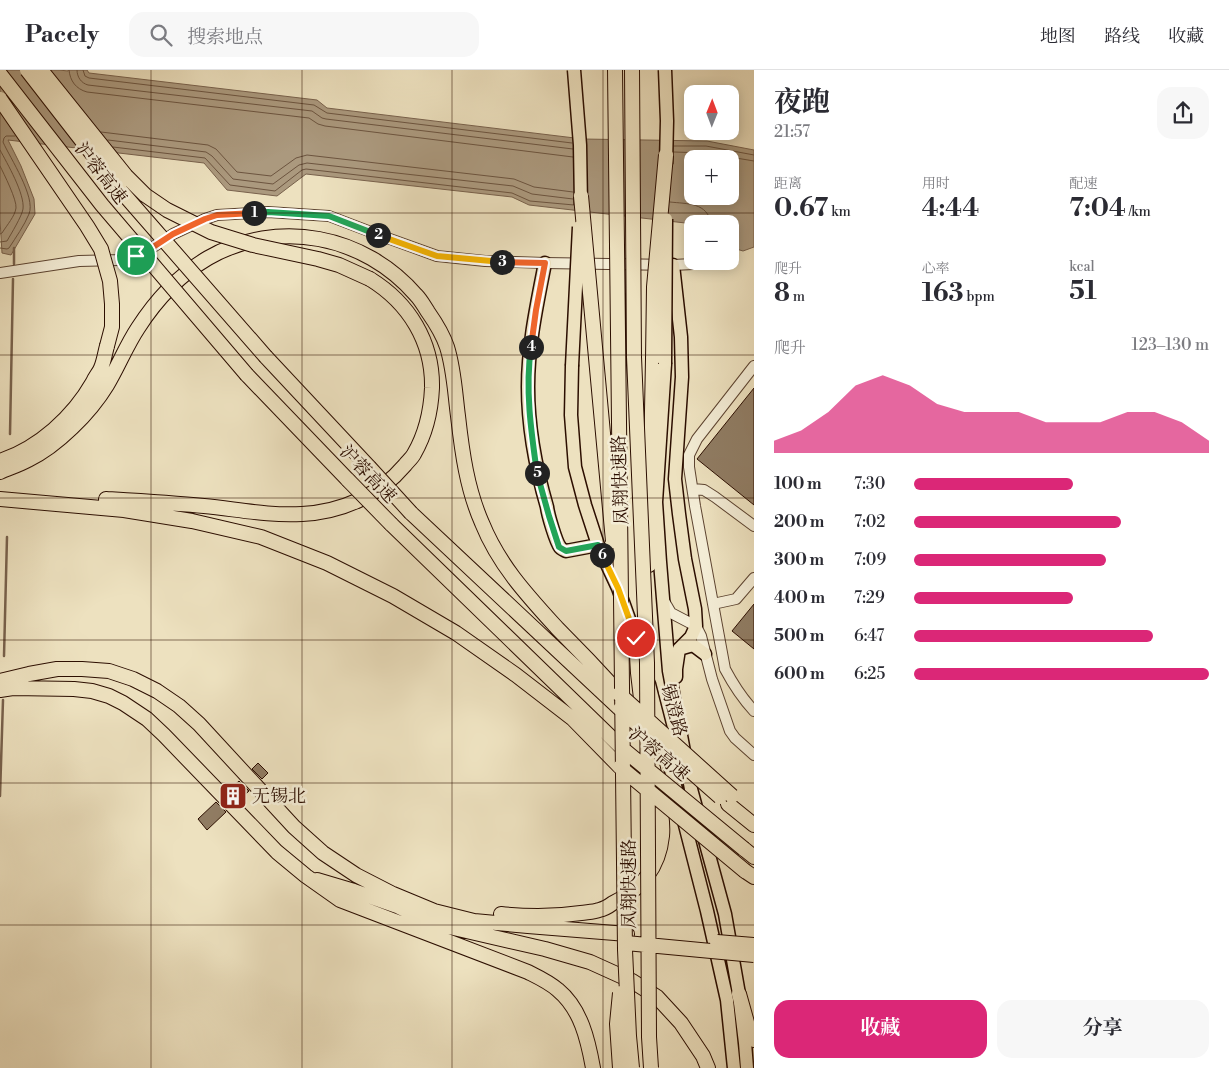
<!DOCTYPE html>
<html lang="zh">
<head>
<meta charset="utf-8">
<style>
  :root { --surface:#fff; --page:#f7f7f7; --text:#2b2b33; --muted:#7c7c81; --line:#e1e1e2; --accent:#db2777 }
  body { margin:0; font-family:"Libre Bodoni","Noto Serif SC",serif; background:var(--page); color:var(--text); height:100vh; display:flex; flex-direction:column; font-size:19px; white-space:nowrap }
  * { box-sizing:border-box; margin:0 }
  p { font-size:16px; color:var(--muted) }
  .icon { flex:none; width:28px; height:28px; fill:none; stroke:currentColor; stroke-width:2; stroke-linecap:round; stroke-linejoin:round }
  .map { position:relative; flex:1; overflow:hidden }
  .drawer { display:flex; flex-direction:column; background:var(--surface); width:475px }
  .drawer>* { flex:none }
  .needle { width:32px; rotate:1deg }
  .tools { position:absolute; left:684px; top:15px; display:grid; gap:10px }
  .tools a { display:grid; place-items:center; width:55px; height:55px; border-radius:10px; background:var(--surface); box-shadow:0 2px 12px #0003; font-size:25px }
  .pin { position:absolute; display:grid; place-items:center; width:42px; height:42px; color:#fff; margin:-21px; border:2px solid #fff; border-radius:50%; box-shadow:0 1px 5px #0007 }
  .km { position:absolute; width:25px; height:25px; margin:-12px; border-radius:50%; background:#222; color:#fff; font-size:14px; line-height:25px; text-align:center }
  .round { display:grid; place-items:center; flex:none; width:52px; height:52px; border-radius:15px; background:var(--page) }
  .headline { display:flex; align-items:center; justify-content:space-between; height:85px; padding:0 20px }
  h1 { font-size:28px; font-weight:700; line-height:38px }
  .stats { display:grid; grid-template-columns:repeat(3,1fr); gap:8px; height:85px; padding:5px 20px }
  .stats div { display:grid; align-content:center }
  .stats b { font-size:25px; font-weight:700 }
  .stats small { font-size:14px; font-weight:400 }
  .stats p { font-size:14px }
  .chart { height:140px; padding:10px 20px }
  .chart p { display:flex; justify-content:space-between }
  .chart svg { width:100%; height:90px; margin-top:5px; fill:var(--accent); opacity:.7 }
  .cta { display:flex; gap:10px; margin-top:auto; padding:10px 20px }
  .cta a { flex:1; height:58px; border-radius:15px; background:var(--accent); color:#fff; font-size:20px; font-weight:700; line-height:58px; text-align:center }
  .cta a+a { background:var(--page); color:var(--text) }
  ul { padding:0 20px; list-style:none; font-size:16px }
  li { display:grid; grid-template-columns:80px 60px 1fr; align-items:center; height:38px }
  li i { height:12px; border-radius:6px; background:var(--accent) }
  header { display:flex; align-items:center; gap:30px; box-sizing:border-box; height:70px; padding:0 25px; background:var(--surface); border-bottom:1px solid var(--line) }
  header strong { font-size:24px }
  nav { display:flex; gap:28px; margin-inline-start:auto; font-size:18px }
  .search { width:350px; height:45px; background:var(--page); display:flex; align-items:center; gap:12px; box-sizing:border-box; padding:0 18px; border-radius:15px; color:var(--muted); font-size:19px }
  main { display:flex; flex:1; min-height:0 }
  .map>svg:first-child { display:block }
  .water { fill:#ab997e; stroke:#78614c; fill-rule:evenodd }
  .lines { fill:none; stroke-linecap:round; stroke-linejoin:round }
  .shore { stroke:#6c543f; stroke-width:1 }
  .stream { stroke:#78614c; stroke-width:2.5 }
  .building { fill:#907c63; stroke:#2c0e00 }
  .minor-casing { stroke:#5c4330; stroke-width:12 }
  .major-casing { stroke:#2c0e00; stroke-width:15 }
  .highway-casing { stroke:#2c0e00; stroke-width:16 }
  .minor { stroke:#f3ecd5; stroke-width:10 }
  .major { stroke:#ede1bf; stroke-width:12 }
  .highway { stroke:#ede1bf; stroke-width:14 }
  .major-bridge-casing { stroke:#2c0e00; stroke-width:15; stroke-linecap:butt }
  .highway-bridge-casing { stroke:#2c0e00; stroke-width:16; stroke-linecap:butt }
  .major-bridge { stroke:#ede1bf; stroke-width:12 }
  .highway-bridge { stroke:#ede1bf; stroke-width:14 }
  .split-1-casing { stroke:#fff; stroke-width:10 }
  .split-2-casing { stroke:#fff; stroke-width:10 }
  .split-3-casing { stroke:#fff; stroke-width:10 }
  .split-4-casing { stroke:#fff; stroke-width:10 }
  .split-5-casing { stroke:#fff; stroke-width:10 }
  .split-6-casing { stroke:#fff; stroke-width:10 }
  .split-7-casing { stroke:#fff; stroke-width:10 }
  .split-1 { stroke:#f0652b; stroke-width:6 }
  .split-2 { stroke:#22a559; stroke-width:6 }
  .split-3 { stroke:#f5b400; stroke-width:6 }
  .split-4 { stroke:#f0652b; stroke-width:6 }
  .split-5 { stroke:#22a559; stroke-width:6 }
  .split-6 { stroke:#22a559; stroke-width:6 }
  .split-7 { stroke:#f5b400; stroke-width:6 }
  .grid { fill:none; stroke:#2c0e00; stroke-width:1; stroke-opacity:0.55 }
  .labels { text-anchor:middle; stroke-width:5; stroke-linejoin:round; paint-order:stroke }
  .street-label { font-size:18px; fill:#2c0e00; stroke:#f3ecd5 }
  .poi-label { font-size:18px; fill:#2c0e00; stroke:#f3ecd5; text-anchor:start }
</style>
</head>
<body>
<header>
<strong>Pacely</strong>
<div class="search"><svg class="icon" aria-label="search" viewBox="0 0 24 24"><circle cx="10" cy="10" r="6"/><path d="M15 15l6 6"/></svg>搜索地点</div>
<nav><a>地图</a><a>路线</a><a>收藏</a></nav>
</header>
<main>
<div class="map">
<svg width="754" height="998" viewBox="0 0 754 998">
  <rect width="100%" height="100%" fill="#ede1bf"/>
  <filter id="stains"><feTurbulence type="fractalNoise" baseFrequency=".004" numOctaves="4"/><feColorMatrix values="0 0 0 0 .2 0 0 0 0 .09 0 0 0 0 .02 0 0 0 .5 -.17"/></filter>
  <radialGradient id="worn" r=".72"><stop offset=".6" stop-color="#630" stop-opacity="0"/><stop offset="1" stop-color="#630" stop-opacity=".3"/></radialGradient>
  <path class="water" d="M0,0h59l9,1v-1h19l2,3 228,27 10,8 256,31 124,2 47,9v97l-11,4 -13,-4v-23h-36l-165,-19 -17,-8 -206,-23 -29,22 -50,-6 -23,-27 -196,-23 13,26 13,33 1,15 -24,41 -9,-2 -2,-33zM692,89h38v37h-38z"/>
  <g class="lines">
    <path class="shore" d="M69,0c1,11 7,19 18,22l222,26 9,6 7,2 248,31
      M77,0c0,7 4,13 11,15l224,26 10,7 4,1 247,30
      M83,0l2,6 4,2 225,27 13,8 245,30
      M101,62l107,13 8,4 21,23 34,4 25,-18 11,-3 207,24 20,8 39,5
      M108,70l98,12 6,4 21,23 40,5 26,-19 8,-2 206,23 19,8 41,5
      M674,76h32l48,9
      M113,77l92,11 25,27 45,6 27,-21 4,-1 206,24 18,8 44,4
      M0,80c7,13 25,44 23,59 -1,7 -12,25 -16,32l-7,1
      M674,82l32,1 48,8
      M0,96c4,8 17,34 16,42 -1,8 -9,17 -14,25l-2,1
      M670,132c17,2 38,0 41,22
      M0,178l7,1 2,-1c7,-11 15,-22 20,-34 7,-17 -19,-56 -26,-72l1,-4 2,-2h9"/>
    <path class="stream" d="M14,194v-16
      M10,364l3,-155
      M4,586l3,-119
      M0,726l3,-96"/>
  </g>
  <path class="building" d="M754,318v117l-57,-46z
    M754,534v45l-22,-18z
    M258,693l10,10 -6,6 -10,-10z
    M239,711l10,10 -10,9 -10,-10z
    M216,732l10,10 -19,18 -9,-11z"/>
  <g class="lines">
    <defs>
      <path id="minor" d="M0,203l79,-12 40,-1 18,-4 10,-5 26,-17 32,-15 12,-4 51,-3 61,4 50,19 58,21 48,5 60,2 128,2 20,-1
        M754,296l-57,73 -8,16v12l6,39 30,163c9,17 16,28 29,42
        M693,419l11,1 11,7 39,29
        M664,531l7,12 25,13 5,10 11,43 18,52 5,7 19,17
        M713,534l23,-5 18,-21"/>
      <path id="major" d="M545,193c-8,41 -17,82 -17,124 0,40 8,82 19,120 1,8 9,35 13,40 1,2 4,3 6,4l32,-6
        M673,195l8,72 1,40 -7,102 4,35 6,45 10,50 1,17 -5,11 -12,12
        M665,294l-9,138 4,60 9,109 22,118 34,125 14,80 6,49 2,25
        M572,296l-1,49 4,52 10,38 13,40 20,43 21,59
        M676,607v-8l3,-20 14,-4 12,9
        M649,614l58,227 20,89 7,68"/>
      <path id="highway" d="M266,287l103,110
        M247,305l101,105
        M0,391c39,-13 73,-44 93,-79 2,-5 6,-9 8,-14 3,-7 4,-15 6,-22
        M0,402c9,-4 19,-7 28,-12 29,-14 62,-47 79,-75 11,-18 19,-39 31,-57 18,-28 41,-53 70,-70 70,-40 156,-23 208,37 5,5 8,11 12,17 7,10 15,23 19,35 7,22 8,46 11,69 4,36 9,73 24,107 17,42 45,72 75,105 21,21 42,43 62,65
        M0,429l124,11 68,11 69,16 66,26 66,33 63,37 60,42 57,44 47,48
        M106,429c32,2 65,4 98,7 32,3 65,10 98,8 39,-2 77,-18 103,-49 3,-4 7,-7 9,-11 11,-19 17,-44 18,-66 1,-46 -23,-85 -62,-109
        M411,443l209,196
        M391,454l233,226
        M649,495l4,-206
        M636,568l2,35 4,34
        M0,611l29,-7 28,-5h25l27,2 24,8 24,12 22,15 20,18 95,103 29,26 33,22 37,19 41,17 40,10 54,5 99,8
        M0,620l13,-2 61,1 18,2 17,5 14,7 24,16 17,16 113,117 29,24 34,24 188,72c10,5 21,10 30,18 23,19 30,50 35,78
        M728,734l26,21
        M744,779l10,8
        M745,801l9,6
        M317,810l37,11 54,19
        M399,837l33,16 113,26 45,13 42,19 25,16 24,26 22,33 5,12
        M501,844c27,3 53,3 80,-1 6,-1 13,-1 18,-3 5,-1 10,-4 14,-7 28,-13 46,-36 49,-67 2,-19 -6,-49 -9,-68
        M739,924l11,39 4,7"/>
    </defs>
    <use href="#minor" class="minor-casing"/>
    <use href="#major" class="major-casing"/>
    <use href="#highway" class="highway-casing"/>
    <use href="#minor" class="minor"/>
    <use href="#major" class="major"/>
    <use href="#highway" class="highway"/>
    <defs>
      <path id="major-bridge" d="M574,0l6,75 1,60
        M665,0l2,51 -1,43
        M665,294l1,-145
        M572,296l7,-139"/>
      <path id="highway-bridge" d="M27,0l94,121 145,166
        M41,0l85,106 19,19 22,15 44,22 42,13 65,14 21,6 31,14
        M615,0l10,880 4,86 3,32
        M632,0l2,287 13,306 2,374 2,31
        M0,4l102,131 145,170
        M0,29l87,127 14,23 9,32 2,23v23l-5,19
        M581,126l32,345
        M653,289l1,-72 12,-132
        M369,397l42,46
        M348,410l43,44
        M619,624l113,102
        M620,639l100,88
        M624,680l120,99
        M620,697l125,104
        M717,872l37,3
        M626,873l128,12
        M620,998l-3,-44 3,-31"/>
    </defs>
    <use href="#major-bridge" class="major-bridge-casing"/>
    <use href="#highway-bridge" class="highway-bridge-casing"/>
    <use href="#major-bridge" class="major-bridge"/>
    <use href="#highway-bridge" class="highway-bridge"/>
  </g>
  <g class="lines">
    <defs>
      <path id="split-1" d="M136,186l11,-5 26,-17 32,-15 12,-4 37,-2"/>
      <path id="split-2" d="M254,143l14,-1 61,4 49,19"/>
      <path id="split-3" d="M378,165l59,21 65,6"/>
      <path id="split-4" d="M502,192l43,1 -9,47 -5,37"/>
      <path id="split-5" d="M531,277c-6,42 0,84 6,126"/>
      <path id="split-6" d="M537,403l12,43 10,31 7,4 32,-6 4,10"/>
      <path id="split-7" d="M602,485l16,33 18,50"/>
    </defs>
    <use href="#split-1" class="split-1-casing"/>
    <use href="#split-2" class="split-2-casing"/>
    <use href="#split-3" class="split-3-casing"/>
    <use href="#split-4" class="split-4-casing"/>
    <use href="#split-5" class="split-5-casing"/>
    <use href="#split-6" class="split-6-casing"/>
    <use href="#split-7" class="split-7-casing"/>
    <use href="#split-1" class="split-1"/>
    <use href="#split-2" class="split-2"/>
    <use href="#split-3" class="split-3"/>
    <use href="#split-4" class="split-4"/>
    <use href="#split-5" class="split-5"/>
    <use href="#split-6" class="split-6"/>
    <use href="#split-7" class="split-7"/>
  </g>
  <path class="grid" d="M151,0v998M302,0v998M452,0v998M603,0v998M0,143h754M0,285h754M0,428h754M0,570h754M0,713h754M0,855h754"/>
  <defs>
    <symbol id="building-square" viewBox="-11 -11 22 22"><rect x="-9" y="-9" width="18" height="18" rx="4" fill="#8f2418" stroke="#f3ecd5"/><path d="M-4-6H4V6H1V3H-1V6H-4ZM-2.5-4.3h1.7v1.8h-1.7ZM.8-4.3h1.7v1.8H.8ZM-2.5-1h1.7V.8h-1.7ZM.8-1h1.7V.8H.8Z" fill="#fff"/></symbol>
  </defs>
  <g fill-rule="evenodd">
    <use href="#building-square" x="217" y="710" width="32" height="32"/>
  </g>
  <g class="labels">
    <g class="street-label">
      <text transform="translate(101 103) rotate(52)" y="6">沪蓉高速</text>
      <text transform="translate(368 404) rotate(46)" y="6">沪蓉高速</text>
      <text transform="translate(620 410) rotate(-92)" y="6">凤翔快速路</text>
      <text transform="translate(674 640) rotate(75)" y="6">锡澄路</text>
      <text transform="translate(659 684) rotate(40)" y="6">沪蓉高速</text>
      <text transform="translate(629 814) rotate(-90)" y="6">凤翔快速路</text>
    </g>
    <g class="poi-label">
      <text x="252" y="732">无锡北</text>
    </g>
  </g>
  <rect width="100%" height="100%" filter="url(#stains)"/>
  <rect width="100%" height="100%" fill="url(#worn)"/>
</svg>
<div class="tools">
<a><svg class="needle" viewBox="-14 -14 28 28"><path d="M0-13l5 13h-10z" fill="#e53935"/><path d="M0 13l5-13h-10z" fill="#7c7c81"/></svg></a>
<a>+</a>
<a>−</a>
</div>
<div class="pin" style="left:136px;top:186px;background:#1e9e55"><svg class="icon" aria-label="arrive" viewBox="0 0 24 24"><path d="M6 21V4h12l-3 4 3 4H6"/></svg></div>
<div class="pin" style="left:636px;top:568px;background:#d93025"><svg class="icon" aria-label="check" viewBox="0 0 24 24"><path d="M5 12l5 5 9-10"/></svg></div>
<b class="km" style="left:254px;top:143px">1</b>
<b class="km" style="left:378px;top:165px">2</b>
<b class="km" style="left:502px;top:192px">3</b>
<b class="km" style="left:531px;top:277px">4</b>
<b class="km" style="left:537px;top:403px">5</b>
<b class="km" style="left:602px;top:485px">6</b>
</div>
<section class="drawer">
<div class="headline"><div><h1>夜跑</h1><p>21:57</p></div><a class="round"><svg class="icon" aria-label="share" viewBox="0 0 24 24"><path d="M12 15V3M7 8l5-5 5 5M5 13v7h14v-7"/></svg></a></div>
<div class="stats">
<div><p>距离</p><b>0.67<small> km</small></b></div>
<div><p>用时</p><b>4:44</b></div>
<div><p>配速</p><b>7:04<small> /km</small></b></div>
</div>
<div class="stats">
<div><p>爬升</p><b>8<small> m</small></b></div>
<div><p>心率</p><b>163<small> bpm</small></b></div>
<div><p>kcal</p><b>51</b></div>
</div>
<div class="chart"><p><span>爬升</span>123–130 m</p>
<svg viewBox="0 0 160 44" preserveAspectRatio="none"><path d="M0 44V38L10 33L20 24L30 11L40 6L50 11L60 20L70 24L80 24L90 24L100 29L110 29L120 29L130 24L140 24L150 29L160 38V44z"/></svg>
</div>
<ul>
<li><b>100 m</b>7:30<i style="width:54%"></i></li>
<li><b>200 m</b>7:02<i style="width:70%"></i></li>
<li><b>300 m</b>7:09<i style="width:65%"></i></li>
<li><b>400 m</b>7:29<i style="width:54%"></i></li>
<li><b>500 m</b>6:47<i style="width:81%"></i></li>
<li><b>600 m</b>6:25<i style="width:100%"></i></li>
</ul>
<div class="cta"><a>收藏</a><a>分享</a></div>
</section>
</main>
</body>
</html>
